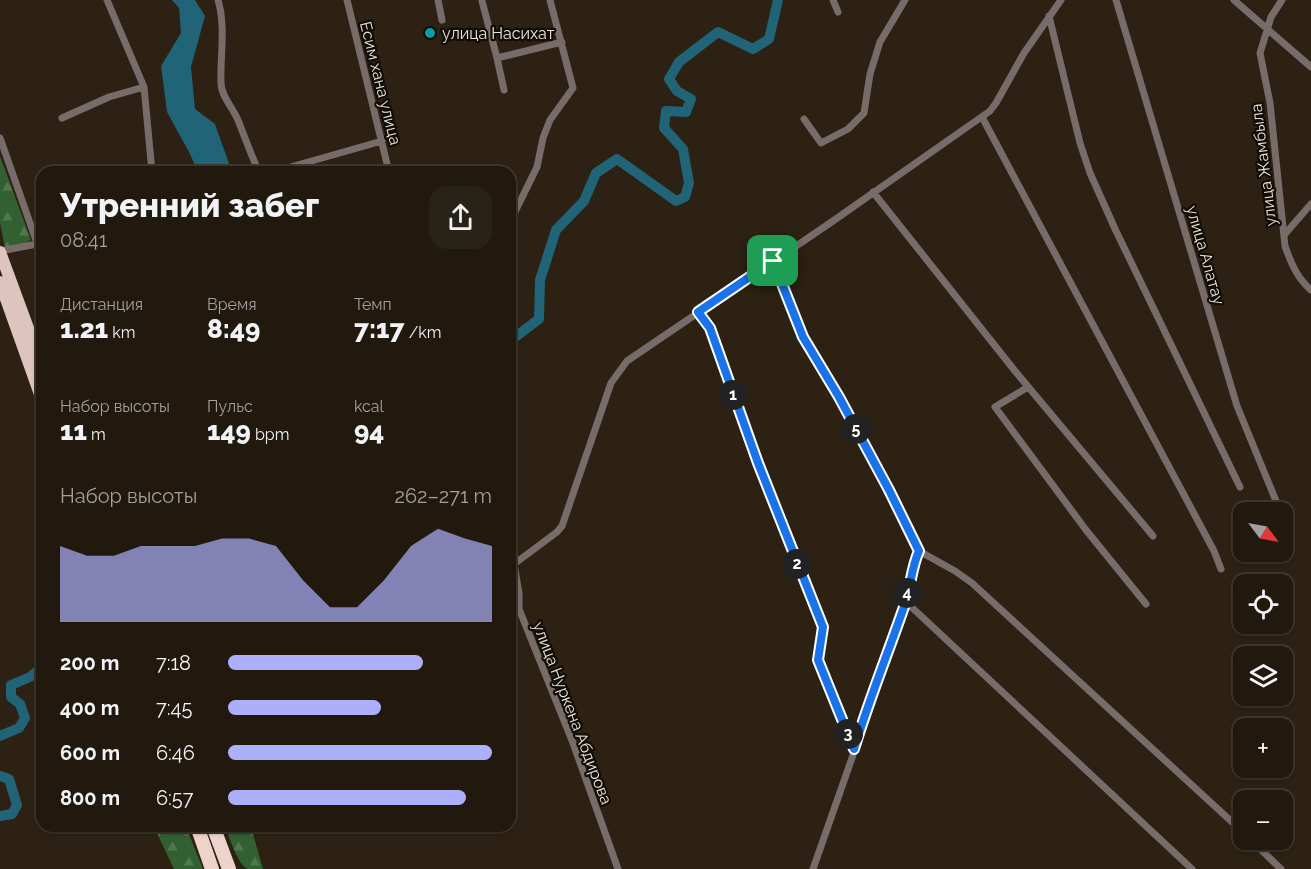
<!DOCTYPE html>
<html lang="ru">
<head>
<meta charset="utf-8">
<style>
  :root { --surface:#21190e; --page:#292217; --text:#f1f3f6; --muted:#a2a09e; --line:#3e382e; --accent:#adaffb }
  body { margin:0; font-family:Raleway,sans-serif; background:var(--page); color:var(--text); height:100vh; display:flex; flex-direction:column; font-size:22px; white-space:nowrap }
  * { box-sizing:border-box; margin:0 }
  p { font-size:20px; color:var(--muted) }
  .icon { flex:none; width:33px; height:33px; fill:none; stroke:currentColor; stroke-width:2; stroke-linecap:round; stroke-linejoin:round }
  .map { position:relative; flex:1; overflow:hidden }
  .details { position:absolute; left:36px; top:166px; width:480px; height:666px; display:flex; flex-direction:column; background:var(--surface); border-radius:18px; box-shadow:0 2px 4px #0004,0 0 0 2px var(--line) }
  .details>* { flex:none }
  .needle { width:39px; rotate:122deg }
  .buttons { position:absolute; left:1233px; top:502px; display:grid; gap:12px }
  .buttons a { display:grid; place-items:center; width:60px; height:60px; border-radius:12px; background:var(--surface); box-shadow:0 2px 4px #0004,0 0 0 2px var(--line); font-size:30px }
  .pin { position:absolute; display:grid; place-items:center; width:51px; height:51px; color:#fff; margin:-26px; border-radius:12px; box-shadow:0 3px 9px #0006 }
  .km { position:absolute; width:30px; height:30px; margin:-15px; border-radius:50%; background:#222; color:#fff; font-size:16px; line-height:30px; text-align:center }
  .round { display:grid; place-items:center; flex:none; width:63px; height:63px; border-radius:18px; background:var(--page) }
  .head { display:flex; align-items:center; justify-content:space-between; height:102px; padding:0 24px }
  h1 { font-size:33px; font-weight:800; line-height:45px }
  .stats { display:grid; grid-template-columns:repeat(3,1fr); gap:9px; height:102px; padding:6px 24px }
  .stats div { display:grid; align-content:center }
  .stats b { font-size:26px; font-weight:800 }
  .stats small { font-size:16px; font-weight:400 }
  .stats p { font-size:16px }
  .chart { height:168px; padding:12px 24px }
  .chart p { display:flex; justify-content:space-between }
  .chart svg { width:100%; height:108px; margin-top:6px; fill:var(--accent); opacity:.7 }
  ul { padding:0 24px; list-style:none; font-size:20px }
  li { display:grid; grid-template-columns:96px 72px 1fr; align-items:center; height:45px }
  li i { height:15px; border-radius:8px; background:var(--accent) }
  .map>svg:first-child { display:block }
  .forest { fill:url(#forest-firs) }
  .water { fill:#216377 }
  .lines { fill:none; stroke-linecap:round; stroke-linejoin:round }
  .river { stroke:#216377; stroke-width:10 }
  .minor { stroke:#776c69; stroke-width:7 }
  .trunk { stroke:#ddc4bd; stroke-width:12 }
  .motorway { stroke:#eed3cb; stroke-width:14 }
  .route-casing { stroke:#fff; stroke-width:12 }
  .route { stroke:#1a73e8; stroke-width:8 }
  .culture-dot { fill:#0f9aa8; stroke:#110c06; stroke-width:2 }
  .labels { text-anchor:middle; stroke-width:4.5; stroke-linejoin:round; paint-order:stroke }
  .poi-label { font-size:16px; fill:#eee6dc; stroke:#110c06; text-anchor:start }
  .street-label { font-size:16px; fill:#eee6dc; stroke:#110c06 }
</style>
</head>
<body>
<div class="map">
<svg width="1311" height="869" viewBox="0 0 1311 869">
  <defs>
    <pattern id="forest-firs" width="22" height="20" patternUnits="userSpaceOnUse" patternTransform="scale(1.5)"><rect width="22" height="20" fill="#326031"/><path d="M5 1l3.5 6h-7zM16 11l3.5 6h-7z" fill="#50774e"/></pattern>
  </defs>
  <rect width="100%" height="100%" fill="#2c2112"/>
  <path class="forest" d="M0,156l31,84 -25,13 -6,-30z
    M154,827h32l17,42h-29z
    M225,827h26l12,42c-4,0 -10,0 -15,0 -10,-3 -19,-33 -23,-42z"/>
  <path class="water" d="M172,0h23l10,16 -14,51 4,42 20,15 17,48h-34l-8,-18 -23,-42 -6,-46 20,-33 -2,-25z"/>
  <g class="lines">
    <path class="river" d="M510,341l29,-22 1,-39 16,-50 28,-29 12,-28 21,-14 59,42 9,-4 4,-14 -6,-34 -19,-21 2,-17 20,1 5,-13 -14,-8 -8,-12 10,-17 39,-30 35,17 16,-10 9,-39
      M0,736l19,-8 6,-10 -5,-14 -9,-7v-12l19,-8 12,-10
      M0,776l9,3 8,26 -5,9 -12,2"/>
    <path class="minor" d="M107,0l37,87 8,85
      M218,0c8,27 2,55 3,83 0,13 12,25 17,37 7,18 13,35 21,52h3
      M347,0l42,172
      M438,0l4,20
      M833,0l5,12
      M1116,0l121,406 44,107
      M1234,0l77,67
      M1282,0l-11,17 -11,36 10,50 15,143c6,17 12,32 26,44
      M482,1l15,57 65,-16
      M1049,16l31,127 10,30 26,58 124,256
      M497,58l7,32
      M982,117l232,434 7,18
      M62,118l47,-21 35,-10
      M804,119l17,24 27,-14 16,-16 6,-39 10,-32 25,-42
      M0,138l42,119
      M273,172l109,-31
      M873,192l142,179 138,165
      M510,222l27,-55 6,-29 7,-18 23,-32 -23,-88
      M1285,234l26,-30
      M0,251l37,-7
      M773,261l30,76 36,60 50,93 30,61 -5,10 -8,41 -34,90 -20,66 -39,111
      M698,313l12,15 47,135 66,164 -5,33 36,89
      M1028,387l-33,20 91,123 60,74
      M1282,517l8,19
      M919,551l36,20 17,12 272,250
      M514,564l5,29v16l54,134 45,126
      M510,567l47,-35 5,-6 49,-143 16,-22 206,-140 157,-110 6,-8 28,-50 37,-53
      M906,602l286,267
      M1251,840l30,29"/>
    <path class="trunk" d="M0,252l42,114
      M0,282l42,118"/>
    <path class="motorway" d="M197,826l15,43
      M213,826l16,43"/>
  </g>
  <g class="lines">
    <defs>
      <path id="route" d="M773,261l30,76 36,60 50,93 30,61c-8,17 -8,36 -14,53 -17,49 -36,96 -51,145l-36,-89 5,-33 -65,-164 -48,-135 -12,-16z"/>
    </defs>
    <use href="#route" class="route-casing"/>
    <use href="#route" class="route"/>
  </g>
  <circle class="culture-dot" cx="430" cy="33" r="6"/>
  <g class="labels">
    <g class="poi-label">
      <text x="442" y="39">улица Насихат</text>
    </g>
    <g class="street-label">
      <text transform="translate(381 83) rotate(76)" y="6">Есим хана улица</text>
      <text transform="translate(1263 165) rotate(-97)" y="6">улица Жамбыла</text>
      <text transform="translate(1206 255) rotate(74)" y="6">улица Алатау</text>
      <text transform="translate(573 713) rotate(69)" y="6">улица Нуркена Абдирова</text>
    </g>
  </g>
</svg>
<div class="buttons">
<a><svg class="needle" viewBox="-14 -14 28 28"><path d="M0-13l5 13h-10z" fill="#e53935"/><path d="M0 13l5-13h-10z" fill="#a2a09e"/></svg></a>
<a><svg class="icon" aria-label="locate" viewBox="0 0 24 24"><circle cx="12" cy="12" r="6"/><path d="M12 2v4M12 18v4M2 12h4M18 12h4"/></svg></a>
<a><svg class="icon" aria-label="layers" viewBox="0 0 24 24"><path d="M12 4l9 5-9 5-9-5zM3 14l9 5 9-5"/></svg></a>
<a>+</a>
<a>−</a>
</div>
<div class="pin" style="left:773px;top:261px;background:#1e9e55"><svg class="icon" aria-label="arrive" viewBox="0 0 24 24"><path d="M6 21V4h12l-3 4 3 4H6"/></svg></div>
<b class="km" style="left:733px;top:395px">1</b>
<b class="km" style="left:797px;top:564px">2</b>
<b class="km" style="left:848px;top:734px">3</b>
<b class="km" style="left:907px;top:593px">4</b>
<b class="km" style="left:856px;top:429px">5</b>
<section class="details">
<div class="head"><div><h1>Утренний забег</h1><p>08:41</p></div><a class="round"><svg class="icon" aria-label="share" viewBox="0 0 24 24"><path d="M12 15V3M7 8l5-5 5 5M5 13v7h14v-7"/></svg></a></div>
<div class="stats">
<div><p>Дистанция</p><b>1.21<small> km</small></b></div>
<div><p>Время</p><b>8:49</b></div>
<div><p>Темп</p><b>7:17<small> /km</small></b></div>
</div>
<div class="stats">
<div><p>Набор высоты</p><b>11<small> m</small></b></div>
<div><p>Пульс</p><b>149<small> bpm</small></b></div>
<div><p>kcal</p><b>94</b></div>
</div>
<div class="chart"><p><span>Набор высоты</span>262–271 m</p>
<svg viewBox="0 0 160 44" preserveAspectRatio="none"><path d="M0 44V13L10 17L20 17L30 13L40 13L50 13L60 10L70 10L80 13L90 27L100 38L110 38L120 27L130 13L140 6L150 10L160 13V44z"/></svg>
</div>
<ul>
<li><b>200 m</b>7:18<i style="width:74%"></i></li>
<li><b>400 m</b>7:45<i style="width:58%"></i></li>
<li><b>600 m</b>6:46<i style="width:100%"></i></li>
<li><b>800 m</b>6:57<i style="width:90%"></i></li>
</ul>
</section>
</div>
</body>
</html>
